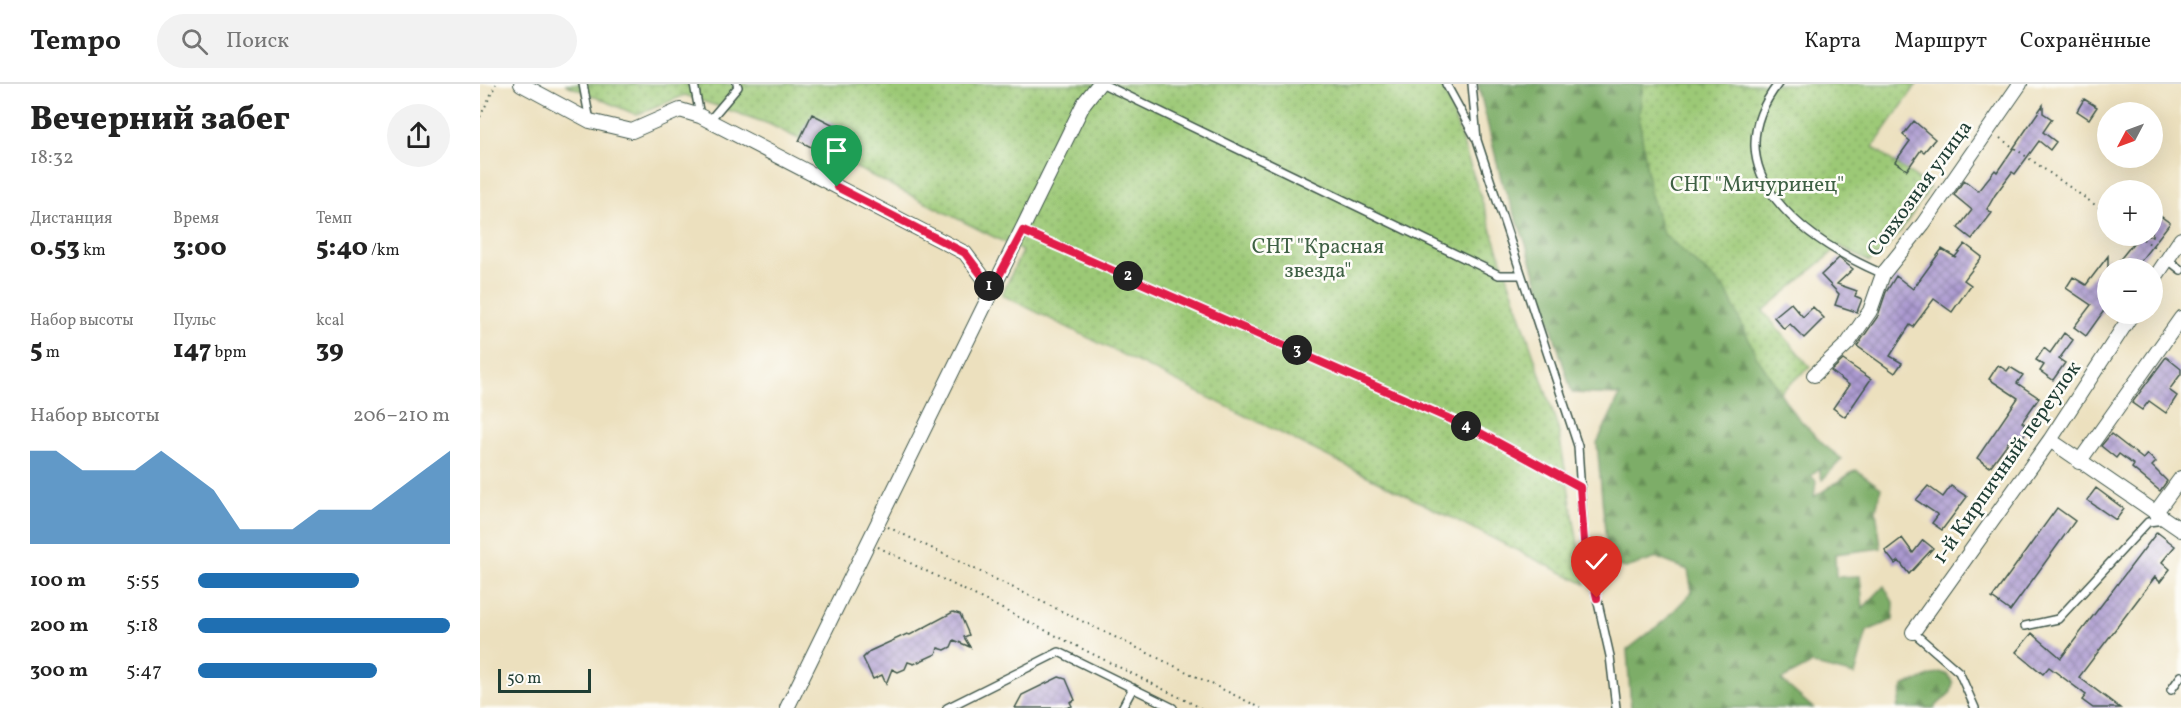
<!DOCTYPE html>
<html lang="ru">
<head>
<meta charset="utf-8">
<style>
  :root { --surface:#fff; --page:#f2f2f2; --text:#222; --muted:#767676; --line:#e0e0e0; --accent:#1f6fb2 }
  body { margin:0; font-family:Vollkorn,serif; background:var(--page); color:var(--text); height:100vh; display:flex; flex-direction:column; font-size:22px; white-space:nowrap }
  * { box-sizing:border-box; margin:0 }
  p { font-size:20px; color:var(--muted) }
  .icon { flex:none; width:33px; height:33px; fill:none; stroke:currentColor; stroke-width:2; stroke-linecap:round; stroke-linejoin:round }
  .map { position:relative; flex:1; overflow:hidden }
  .details { display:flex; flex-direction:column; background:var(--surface); width:480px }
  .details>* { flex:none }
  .needle { width:39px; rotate:229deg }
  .buttons { position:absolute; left:1617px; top:18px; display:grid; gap:12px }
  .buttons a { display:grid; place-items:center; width:66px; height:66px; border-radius:50%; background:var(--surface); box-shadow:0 6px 24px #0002; font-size:30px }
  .scale { position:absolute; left:18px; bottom:15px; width:93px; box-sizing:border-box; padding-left:6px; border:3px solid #1f3d34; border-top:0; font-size:16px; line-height:21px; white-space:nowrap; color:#1f3d34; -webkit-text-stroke:4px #fdfcf7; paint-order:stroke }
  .pin { position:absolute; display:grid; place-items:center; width:51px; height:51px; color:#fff; margin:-62px -26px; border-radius:50% 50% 50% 0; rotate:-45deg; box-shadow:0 0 6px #0007 }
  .pin .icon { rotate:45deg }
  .km { position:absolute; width:30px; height:30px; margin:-15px; border-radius:50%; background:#222; color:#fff; font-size:16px; line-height:30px; text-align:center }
  .round { display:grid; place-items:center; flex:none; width:63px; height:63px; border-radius:32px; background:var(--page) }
  .overview { display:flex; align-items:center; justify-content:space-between; height:102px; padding:0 30px }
  h1 { font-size:33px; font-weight:800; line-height:45px }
  .stats { display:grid; grid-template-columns:repeat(3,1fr); gap:9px; height:102px; padding:6px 30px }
  .stats div { display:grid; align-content:center }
  .stats b { font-size:26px; font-weight:800 }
  .stats small { font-size:16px; font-weight:400 }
  .stats p { font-size:16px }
  .chart { height:168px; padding:12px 30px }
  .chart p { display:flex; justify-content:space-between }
  .chart svg { width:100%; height:108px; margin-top:6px; fill:var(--accent); opacity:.7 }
  ul { padding:0 30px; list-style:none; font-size:20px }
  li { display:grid; grid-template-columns:96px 72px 1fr; align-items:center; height:45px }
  li i { height:15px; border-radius:8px; background:var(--accent) }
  header { display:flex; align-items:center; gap:36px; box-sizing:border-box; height:84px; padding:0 30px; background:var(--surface); border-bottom:2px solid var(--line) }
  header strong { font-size:28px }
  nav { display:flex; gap:33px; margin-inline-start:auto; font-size:21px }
  .search { width:420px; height:54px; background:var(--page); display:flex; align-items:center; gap:15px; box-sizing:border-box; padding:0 21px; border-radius:33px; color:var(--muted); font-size:22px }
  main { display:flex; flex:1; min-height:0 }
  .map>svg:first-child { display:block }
  .forest { fill:url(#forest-firs); stroke:#4e754e; stroke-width:1.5 }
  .garden { fill:url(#garden-dots); stroke:#5e8355; stroke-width:1.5 }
  .building { fill:url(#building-cross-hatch) }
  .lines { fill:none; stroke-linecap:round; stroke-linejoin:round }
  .lane-casing { stroke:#3e5549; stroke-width:10 }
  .street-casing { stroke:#3e5549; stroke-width:16 }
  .path { stroke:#3e5549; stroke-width:2; stroke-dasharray:1.5 4.5; stroke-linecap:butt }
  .lane { stroke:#fff; stroke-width:7 }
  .street { stroke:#fff; stroke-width:14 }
  .route-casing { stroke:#fff; stroke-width:12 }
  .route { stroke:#e11d48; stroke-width:8 }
  .labels { text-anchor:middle; stroke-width:5; stroke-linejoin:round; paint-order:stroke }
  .park-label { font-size:21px; fill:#3e6044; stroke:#fdfcf7 }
  .street-label { font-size:21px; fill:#1f3d34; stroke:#fdfcf7 }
</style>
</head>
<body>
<header>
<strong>Tempo</strong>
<div class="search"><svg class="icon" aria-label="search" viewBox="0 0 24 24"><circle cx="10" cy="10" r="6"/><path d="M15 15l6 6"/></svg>Поиск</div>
<nav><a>Карта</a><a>Маршрут</a><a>Сохранённые</a></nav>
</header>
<main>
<section class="details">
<div class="overview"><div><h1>Вечерний забег</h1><p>18:32</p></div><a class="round"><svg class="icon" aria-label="share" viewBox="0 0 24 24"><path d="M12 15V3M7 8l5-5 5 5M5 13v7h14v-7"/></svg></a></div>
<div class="stats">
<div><p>Дистанция</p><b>0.53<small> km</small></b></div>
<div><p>Время</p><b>3:00</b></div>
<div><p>Темп</p><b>5:40<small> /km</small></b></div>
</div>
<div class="stats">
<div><p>Набор высоты</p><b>5<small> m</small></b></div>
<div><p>Пульс</p><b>147<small> bpm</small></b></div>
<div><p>kcal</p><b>39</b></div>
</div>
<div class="chart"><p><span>Набор высоты</span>206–210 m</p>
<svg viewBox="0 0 160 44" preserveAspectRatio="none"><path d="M0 44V6L10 6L20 14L30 14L40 14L50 6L60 14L70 22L80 38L90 38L100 38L110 30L120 30L130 30L140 22L150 14L160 6V44z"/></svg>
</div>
<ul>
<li><b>100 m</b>5:55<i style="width:64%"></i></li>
<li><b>200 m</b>5:18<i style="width:100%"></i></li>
<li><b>300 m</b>5:47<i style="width:71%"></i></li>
</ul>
</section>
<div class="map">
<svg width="1701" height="624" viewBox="0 0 1701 624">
  <defs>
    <pattern id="forest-firs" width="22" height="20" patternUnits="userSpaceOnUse" patternTransform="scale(1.5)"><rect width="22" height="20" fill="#7dad67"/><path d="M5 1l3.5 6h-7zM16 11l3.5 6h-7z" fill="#668e56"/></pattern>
    <pattern id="garden-dots" width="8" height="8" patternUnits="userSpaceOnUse" patternTransform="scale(1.5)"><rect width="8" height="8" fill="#9cc976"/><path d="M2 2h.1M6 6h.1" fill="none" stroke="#7fa462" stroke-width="1.8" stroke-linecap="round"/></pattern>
    <pattern id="building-cross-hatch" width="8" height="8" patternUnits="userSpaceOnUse" patternTransform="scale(1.5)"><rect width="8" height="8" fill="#ac9ad0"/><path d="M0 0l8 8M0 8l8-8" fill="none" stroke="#8b7faa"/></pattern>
  </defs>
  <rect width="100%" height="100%" fill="#fdfcf7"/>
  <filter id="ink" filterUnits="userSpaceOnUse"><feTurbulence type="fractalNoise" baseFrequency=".0167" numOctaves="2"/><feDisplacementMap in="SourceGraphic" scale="12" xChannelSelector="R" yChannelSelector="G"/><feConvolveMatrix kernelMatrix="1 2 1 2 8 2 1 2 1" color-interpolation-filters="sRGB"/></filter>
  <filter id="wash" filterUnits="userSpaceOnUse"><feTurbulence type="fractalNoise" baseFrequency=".008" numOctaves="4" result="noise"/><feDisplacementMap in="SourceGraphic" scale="24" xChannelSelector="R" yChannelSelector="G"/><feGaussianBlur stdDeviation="1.35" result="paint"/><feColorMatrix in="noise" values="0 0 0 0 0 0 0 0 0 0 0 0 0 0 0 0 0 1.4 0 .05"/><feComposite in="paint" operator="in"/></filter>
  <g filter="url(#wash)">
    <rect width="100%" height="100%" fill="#ece0be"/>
    <path class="forest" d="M998,0h165l-4,32 11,76 13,41 63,57 31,67 35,54 32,34 18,14 -20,21 -3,-12 -8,8 5,5 -2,16 42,-27 25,18 -5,22 5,38 -46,6 1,23 24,-1 3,32 21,-22 10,18 -1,16 -26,11 -12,44 -44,-11 -30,16 32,28h-182l-4,-58 38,-30 27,-28 -4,-22 -31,-12 -31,10 -18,-4 -11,-121 23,-48 -48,-2 -47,-152 -24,-62z
      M1460,588l8,3 5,8 -2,9 -17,16h-37l6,-22z"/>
    <path class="garden" d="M85,0h878l115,344 27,156 -583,-289 20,-44 -253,-127 -84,-29 -48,20z
      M1163,0h274l-44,63 57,41 -32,47 -13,15 -16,12 -29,-16 -77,65 47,56 -30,25 -23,-35 -31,-67 -63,-57 -13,-41 -11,-76z"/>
    <g id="blocks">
      <path class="building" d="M1604,15l13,8 -8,12 -12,-8z
        M1563,21v8l9,6 -9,13 13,10 -6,8 -11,-9 -24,33 -3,-2 -17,23 -8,14 5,4 -20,26 -14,-11 14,-18 -18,-15 10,-15 14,11 17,-21 2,2z
        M332,30l28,14 -13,27 -28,-14z
        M1434,37l21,18 -11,13 -3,-2 -14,20 -12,-8 15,-21 -7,-6z
        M1672,126l18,13 -35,45h-22l26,-32h13z
        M1485,160l17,13 -18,23 7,5 -19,27 -18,-13 -21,28 -3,-2 -20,31 12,7 -7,10 -38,-27 21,-30 8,-24 10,-16 17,13 29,-40 13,8z
        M1628,172v25l-8,10 8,6v8l-22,31 -12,-9 17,-22 -25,-17 7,-11 13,8z
        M1359,174l14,11 -16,15 20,7 -2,5 7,3 -5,13 -22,-7 4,-11 -18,-19z
        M1311,219l12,14 10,-10 11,11 -20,20 -14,-14 -6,5 -10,-12z
        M1584,249l9,7 -14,19 6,4 -12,17 -13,-9 4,-6 -8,-5 8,-12 6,5z
        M1686,273l15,12v5l-12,16 8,6 -11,17 -17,-12 -7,9 -10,-7z
        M1363,276l28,19 -26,38 -12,-9 16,-23 -18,-14z
        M1518,281l9,6 3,-4 13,8 -6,8 22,15 -17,24 7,5 -10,15 -7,-5 -22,30 -13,-9 41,-60 -29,-19z
        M1631,350l32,25 4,-5 9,8 -4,4 15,15 -7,10 -28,-23 2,-3 -15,-11 -3,4 -15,-12z
        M1448,402l15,11 8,-11 16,11 -25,33 -10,-7 6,-8 -22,-15z
        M1616,404l28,21 -8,11 -29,-20z
        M1577,424l18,13 -65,90 -18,-13z
        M1677,448l18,14 -13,16 8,7 -10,13 -5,-5 -76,100 41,31h-27l-11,-8 4,-5 -37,-28 -6,7 -27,-22 16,-19 29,25z
        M1422,454l11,15 10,-13 10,8 -24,26 -10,-13 -4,3 -10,-13z
        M473,528l7,2 9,21 -5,2 6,10 -16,-7 -3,7 -6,3 -7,-2 -2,6 -22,10 -6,-2 -3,7 -7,3 -6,-3 -6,15 -4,-9 -9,4 -10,-21 7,-7 37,-17 3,1z
        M579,593l7,2 9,21 -5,2 2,4 -6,2h-51l7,-13z"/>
    </g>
  </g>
  <g filter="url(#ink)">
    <use href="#blocks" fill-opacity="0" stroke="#3e5549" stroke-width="1.5"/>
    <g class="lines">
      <defs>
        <path id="lane" d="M103,0l7,37
          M214,0l6,32
          M623,0l396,191h22
          M966,0l29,53
          M992,0l5,56 101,306 6,95 26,115 6,52
          M1298,0c-68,89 29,157 105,190
          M229,37l29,-34 -1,-3
          M543,147l452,199 105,57
          M1687,175l14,11
          M1545,542l33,-7 90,-97 17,-2
          M1433,548l46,40 16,36
          M1691,606l10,-14
          M467,624l112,-56 114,56
          M642,624l11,-20"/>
        <path id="street" d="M41,0l69,37 42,10 48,-21 20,6 265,137 27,36
          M1672,198l29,-43
          M1334,291l34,-32 22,-32 13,-37 40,-50 97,-140
          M1570,356l131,90
          M1599,378l102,-144
          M1676,428l25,-34
          M1433,548l137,-192 82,-126
          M307,624l297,-605 15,-19"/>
      </defs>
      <use href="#lane" class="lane-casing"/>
      <use href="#street" class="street-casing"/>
      <path class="path" d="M0,33l16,-33
        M1520,54l108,76
        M1658,152l21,14
        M408,443l373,181
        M398,463l323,161"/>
      <use href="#lane" class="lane"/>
      <use href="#street" class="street"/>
    </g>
  </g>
  <g class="lines" filter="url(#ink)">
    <defs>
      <path id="route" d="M357,103l128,66 27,36 31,-58 452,199 105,57 4,54 13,57"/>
    </defs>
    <use href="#route" class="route-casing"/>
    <use href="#route" class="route"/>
  </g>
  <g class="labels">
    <g class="park-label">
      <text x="1277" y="107">СНТ "Мичуринец"</text>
      <text x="838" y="169">СНТ "Красная<tspan x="838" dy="24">звезда"</tspan></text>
    </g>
    <g class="street-label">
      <text transform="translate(1439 104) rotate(-54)" y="7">Совхозная улица</text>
      <text transform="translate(1526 378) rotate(-55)" y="7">1-й Кирпичный переулок</text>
    </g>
  </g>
</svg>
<div class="buttons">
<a><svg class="needle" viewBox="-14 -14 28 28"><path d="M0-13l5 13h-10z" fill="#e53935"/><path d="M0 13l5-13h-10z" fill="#767676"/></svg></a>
<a>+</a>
<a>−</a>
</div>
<div class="scale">50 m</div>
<div class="pin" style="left:357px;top:103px;background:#1e9e55"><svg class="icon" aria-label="arrive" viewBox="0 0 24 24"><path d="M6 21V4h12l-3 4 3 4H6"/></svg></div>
<div class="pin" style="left:1117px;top:514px;background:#d93025"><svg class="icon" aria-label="check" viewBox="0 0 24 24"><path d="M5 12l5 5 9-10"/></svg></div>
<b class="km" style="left:509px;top:202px">1</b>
<b class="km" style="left:648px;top:192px">2</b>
<b class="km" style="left:817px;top:266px">3</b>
<b class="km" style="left:986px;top:342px">4</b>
</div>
</main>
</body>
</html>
